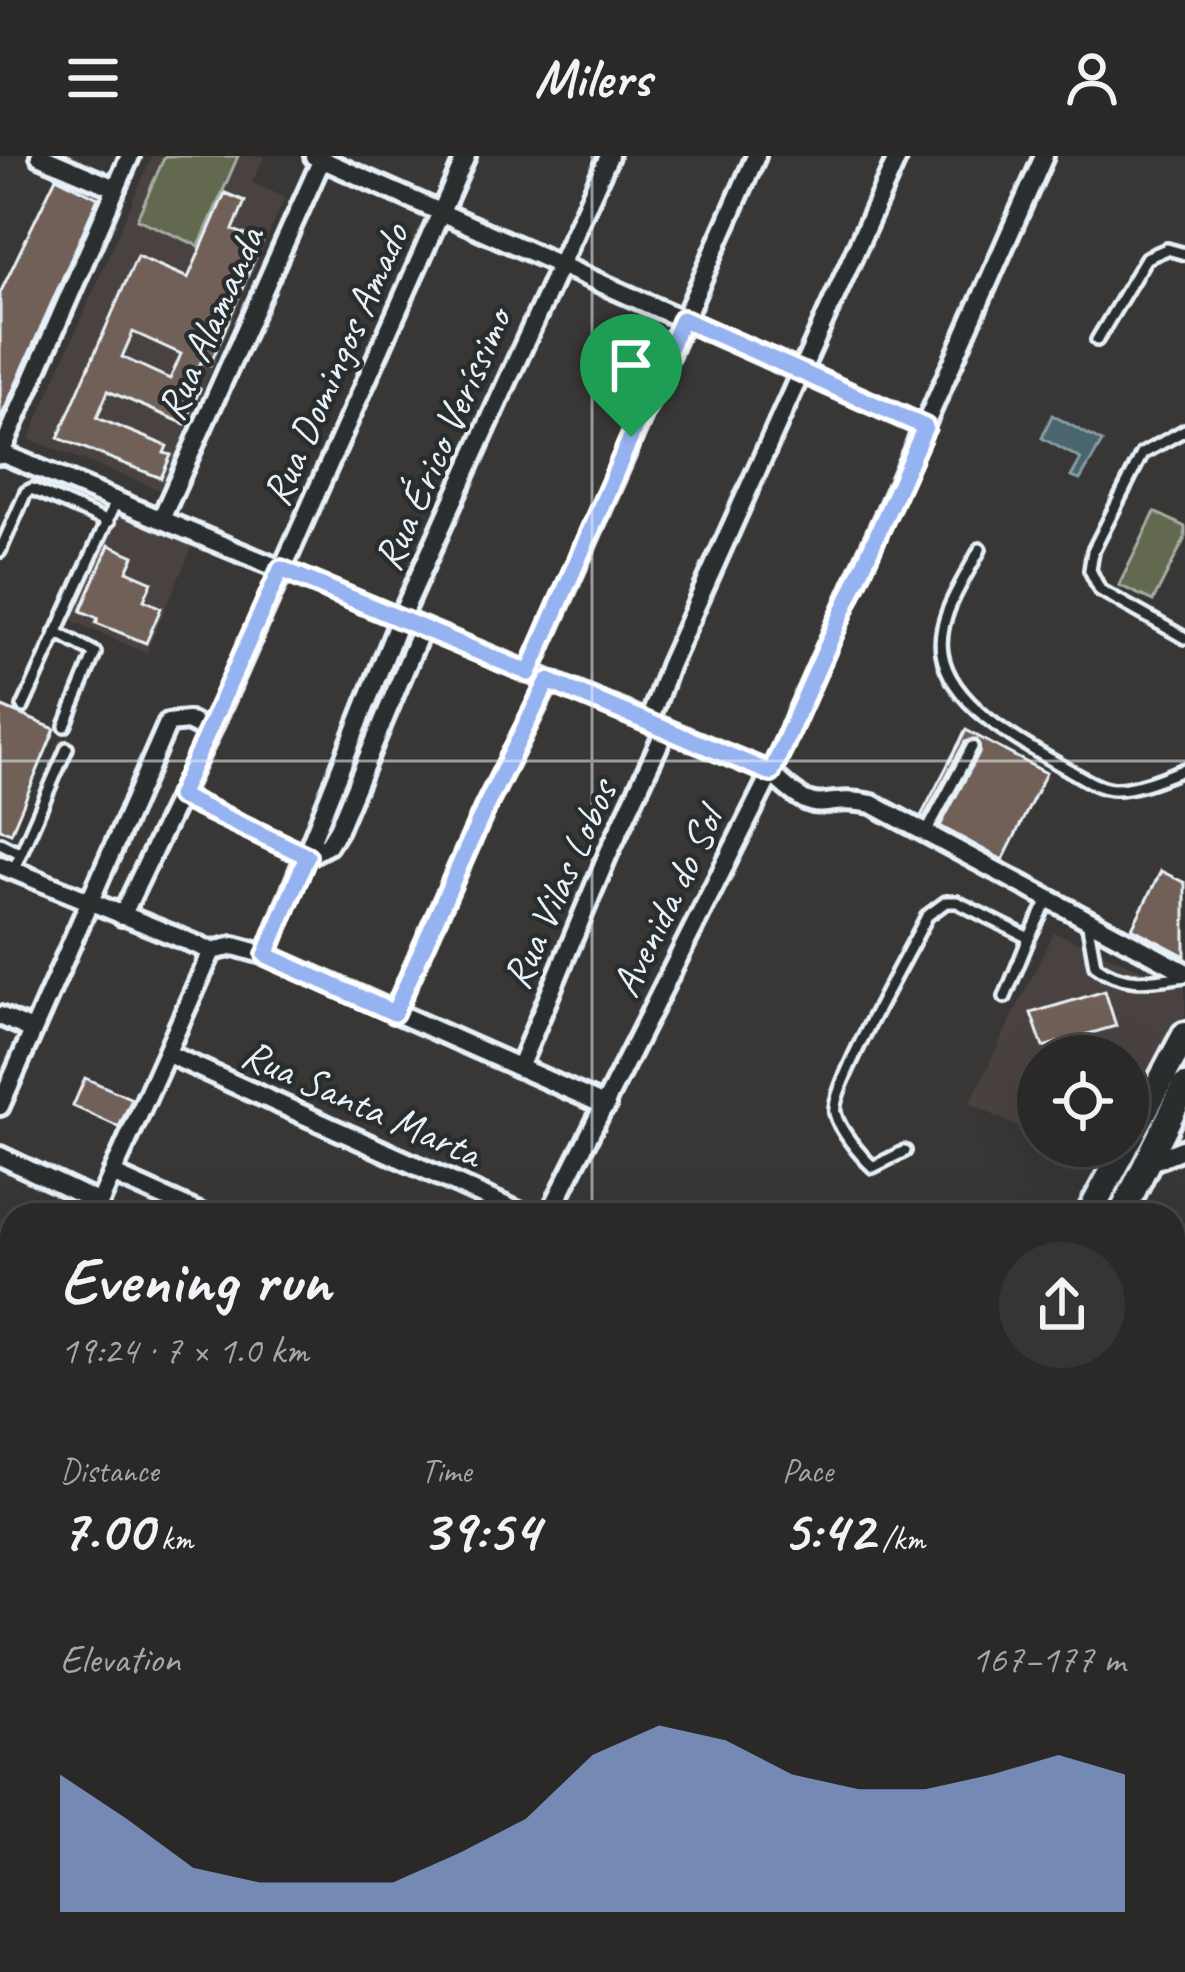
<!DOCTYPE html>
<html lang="en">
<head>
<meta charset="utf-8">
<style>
  :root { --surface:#2a2928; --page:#363534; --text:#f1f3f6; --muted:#a5a6a8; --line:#464545; --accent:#95b2f1 }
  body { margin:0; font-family:Caveat,sans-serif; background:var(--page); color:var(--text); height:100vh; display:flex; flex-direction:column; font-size:45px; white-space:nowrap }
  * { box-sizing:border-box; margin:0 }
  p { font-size:39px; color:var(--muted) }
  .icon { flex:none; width:66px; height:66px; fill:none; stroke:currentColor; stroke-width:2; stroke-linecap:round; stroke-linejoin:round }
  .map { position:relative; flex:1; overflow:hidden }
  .side { position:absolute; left:0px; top:1047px; width:1185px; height:771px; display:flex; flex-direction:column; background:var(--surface); border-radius:36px 36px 0 0; box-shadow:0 12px 48px #0002,0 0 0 3px var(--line) }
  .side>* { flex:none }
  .tools { position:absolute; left:1017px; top:879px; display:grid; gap:24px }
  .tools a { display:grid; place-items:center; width:132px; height:132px; border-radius:50%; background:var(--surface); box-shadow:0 12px 48px #0002,0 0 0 3px var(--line); font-size:60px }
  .pin { position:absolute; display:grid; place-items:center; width:102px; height:102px; color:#fff; margin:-123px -51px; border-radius:50% 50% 50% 0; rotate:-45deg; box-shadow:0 0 12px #0007 }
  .pin .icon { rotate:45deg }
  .round { display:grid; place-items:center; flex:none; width:126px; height:126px; border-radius:63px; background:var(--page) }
  .overview { display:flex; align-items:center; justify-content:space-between; height:204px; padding:0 60px }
  h1 { font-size:66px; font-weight:700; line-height:90px }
  .figures { display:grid; grid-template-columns:repeat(3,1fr); gap:18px; height:204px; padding:12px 60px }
  .figures div { display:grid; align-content:center }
  .figures b { font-size:60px; font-weight:700 }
  .figures small { font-size:33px; font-weight:400 }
  .figures p { font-size:33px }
  .chart { height:336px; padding:24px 60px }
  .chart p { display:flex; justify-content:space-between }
  .chart svg { width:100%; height:216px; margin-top:12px; fill:var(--accent); opacity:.7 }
  header { display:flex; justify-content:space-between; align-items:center; height:156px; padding:0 60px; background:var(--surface); font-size:54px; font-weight:700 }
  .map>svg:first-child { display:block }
  .built { fill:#494340 }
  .green { fill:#62694f; stroke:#a5ada4; stroke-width:3 }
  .water { fill:#49656d; stroke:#899da5; stroke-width:3 }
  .building { fill:#716058; stroke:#e8f1f8; stroke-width:3; fill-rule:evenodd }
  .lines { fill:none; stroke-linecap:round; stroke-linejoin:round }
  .lane-casing { stroke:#e8f1f8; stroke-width:18 }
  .street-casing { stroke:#e8f1f8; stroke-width:26 }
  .secondary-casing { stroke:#e8f1f8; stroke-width:33 }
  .lane { stroke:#2a2d2e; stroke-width:9 }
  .street { stroke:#2a2d2e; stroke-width:16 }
  .secondary { stroke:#2a2d2e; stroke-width:24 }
  .route-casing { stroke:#fff; stroke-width:24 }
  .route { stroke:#95b2f1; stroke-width:15 }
  .grid { fill:none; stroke:#e8f1f8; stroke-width:3; stroke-opacity:0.55 }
  .labels { text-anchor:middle; stroke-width:9; stroke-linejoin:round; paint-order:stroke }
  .street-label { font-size:42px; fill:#e8f1f8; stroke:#2a2d2e }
</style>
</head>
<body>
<header><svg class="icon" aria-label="menu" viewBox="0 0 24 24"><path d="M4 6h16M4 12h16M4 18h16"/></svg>Milers<svg class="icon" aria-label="person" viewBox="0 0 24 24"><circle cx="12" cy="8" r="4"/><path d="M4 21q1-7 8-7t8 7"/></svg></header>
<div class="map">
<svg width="1185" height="1816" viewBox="0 0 1185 1816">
  <rect width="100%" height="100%" fill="#383736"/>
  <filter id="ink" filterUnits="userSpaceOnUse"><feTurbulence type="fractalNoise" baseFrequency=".00833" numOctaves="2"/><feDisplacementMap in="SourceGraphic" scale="24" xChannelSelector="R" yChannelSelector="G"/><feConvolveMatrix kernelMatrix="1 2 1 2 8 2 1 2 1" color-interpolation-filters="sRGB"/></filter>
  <g filter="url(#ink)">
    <path class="built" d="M152,0h113l-13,27 33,14 -125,293 -131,-51z
      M119,355l75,32 -48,110 -75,-33z
      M1054,776l131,56v29l-57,109v-70h-90v81l-68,-34z
      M1056,990h61l-12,24z"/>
    <path class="green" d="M165,0h73l-39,90 -62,-27z
      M1155,356l30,15v11l-32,63 -34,-16z"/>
    <path class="water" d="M1052,259l50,27 -22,38 -9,-3 10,-18 -39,-21z
      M1173,1353l12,7v219l-12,-6z"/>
    <path class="building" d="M56,21l42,21 -98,222v-127z
      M225,37l20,8 -12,29 29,11 -52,124 -9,-3 -11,22 10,5 -15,35 -77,-33 -11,27 70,28 -3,7 7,2 -10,23 -103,-40 79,-182 51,22zM133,176l48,22 -11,25 -48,-22z
      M109,389l25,11 -7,15 25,11 -8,18 17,8 -15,35 -50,-20 2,-5 -17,-7z
      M0,550l55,23 -44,104 -11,-4z
      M966,574l80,43 -43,87 -63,-34 40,-75 -3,-11 -12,2 -41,76 -3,-2z
      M1161,715l24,12v73l-53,-28z
      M1105,835l11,35 -73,21 -12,-34z
      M85,922l47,21 -13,28 -46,-21z"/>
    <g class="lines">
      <defs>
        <path id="lane" d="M1097,184l49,-82 21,-9 18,5
          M1185,274l-43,24 -49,97 -3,19 10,20 85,48
          M980,393c-15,30 -44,68 -38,104 8,52 79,90 120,113 15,8 33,22 51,23 22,1 52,-12 72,-20
          M0,395l26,-59 6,-3 76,33
          M56,476l39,21 -30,73
          M23,551l94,-208
          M926,677l46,-86
          M0,687l20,10
          M13,715l54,-123
          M1087,764l8,45c28,22 56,16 90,11
          M1005,841l24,-59
          M905,995l-32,16c-12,-11 -34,-37 -38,-54 -6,-23 77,-166 92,-197l19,-14h11l72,36 20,-40
          M1173,1206l12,-2
          M1173,1235l12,2"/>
        <path id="street" d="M40,0l75,32
          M314,0l611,271
          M1,297l770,320c54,52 44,19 101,31l313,168
          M0,299l130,-299
          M162,361l160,-358
          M529,517l227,-517
          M649,566l20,-56 229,-510
          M179,640l128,60
          M307,700l21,-11 10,-16 84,-201
          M0,709l212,86 22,-5 32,9 340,151
          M122,760l88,-184 256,-576
          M266,799l134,-336 209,-463
          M394,857l92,-207 63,-125
          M0,860l32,14
          M168,898l358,161
          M519,912l89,-214 58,-125
          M0,950l168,-383 20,-2 22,11
          M0,1000l99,47
          M1148,1007l37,-15
          M112,1018l92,41
          M94,1059l118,-264
          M549,1059l222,-442 273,-617
          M0,1277l12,-28
          M0,1603l12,-27
          M1158,1806l17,10
          M500,1816l4,-10
          M972,1816l5,-10"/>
        <path id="secondary" d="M1128,986l57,-107
          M1089,1059l37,-69
          M1121,1059l64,-129
          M1173,1604l12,6
          M0,1670l12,6
          M297,1806l20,10
          M743,1816l4,-10"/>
      </defs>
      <use href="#lane" class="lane-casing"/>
      <use href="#street" class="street-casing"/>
      <use href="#secondary" class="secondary-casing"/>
      <use href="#lane" class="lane"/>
      <use href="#street" class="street"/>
      <use href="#secondary" class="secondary"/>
    </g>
  </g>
  <g class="lines" filter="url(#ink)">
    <defs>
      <path id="route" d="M682,163l243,108 -154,346 -223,-92 -62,125 -92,207 -128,-58 41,-99 -128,-60 102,-227 248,104z"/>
    </defs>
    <use href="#route" class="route-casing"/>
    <use href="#route" class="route"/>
  </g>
  <path class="grid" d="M592,0v1059M0,605h1185M0,1211h12M1173,1211h12M592,1806v10"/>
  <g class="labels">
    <g class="street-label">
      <text transform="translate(209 167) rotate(-66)" y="15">Rua Alamanda</text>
      <text transform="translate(334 208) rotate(-66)" y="15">Rua Domingos Amado</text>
      <text transform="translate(441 283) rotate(-66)" y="15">Rua Érico Veríssimo</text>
      <text transform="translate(558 728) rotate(-66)" y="15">Rua Vilas Lobos</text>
      <text transform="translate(666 746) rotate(-64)" y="15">Avenida do Sol</text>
      <text transform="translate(362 946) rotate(24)" y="15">Rua Santa Marta</text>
    </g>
  </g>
</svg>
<div class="tools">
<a><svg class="icon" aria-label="locate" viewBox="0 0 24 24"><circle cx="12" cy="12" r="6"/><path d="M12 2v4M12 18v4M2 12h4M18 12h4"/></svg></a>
</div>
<div class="pin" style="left:631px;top:281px;background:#1e9e55"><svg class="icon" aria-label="arrive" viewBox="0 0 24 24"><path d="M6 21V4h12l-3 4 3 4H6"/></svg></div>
<section class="side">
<div class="overview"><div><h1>Evening run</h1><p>19:24 · 7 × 1.0 km</p></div><a class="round"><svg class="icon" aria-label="share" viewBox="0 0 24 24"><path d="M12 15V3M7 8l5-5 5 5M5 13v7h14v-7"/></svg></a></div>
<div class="figures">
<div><p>Distance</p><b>7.00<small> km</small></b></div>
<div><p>Time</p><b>39:54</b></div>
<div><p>Pace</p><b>5:42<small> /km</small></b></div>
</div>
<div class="chart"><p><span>Elevation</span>167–177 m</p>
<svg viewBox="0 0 160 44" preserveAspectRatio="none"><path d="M0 44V16L10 25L20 35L30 38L40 38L50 38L60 32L70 25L80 12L90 6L100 9L110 16L120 19L130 19L140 16L150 12L160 16V44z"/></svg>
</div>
</section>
</div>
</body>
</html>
